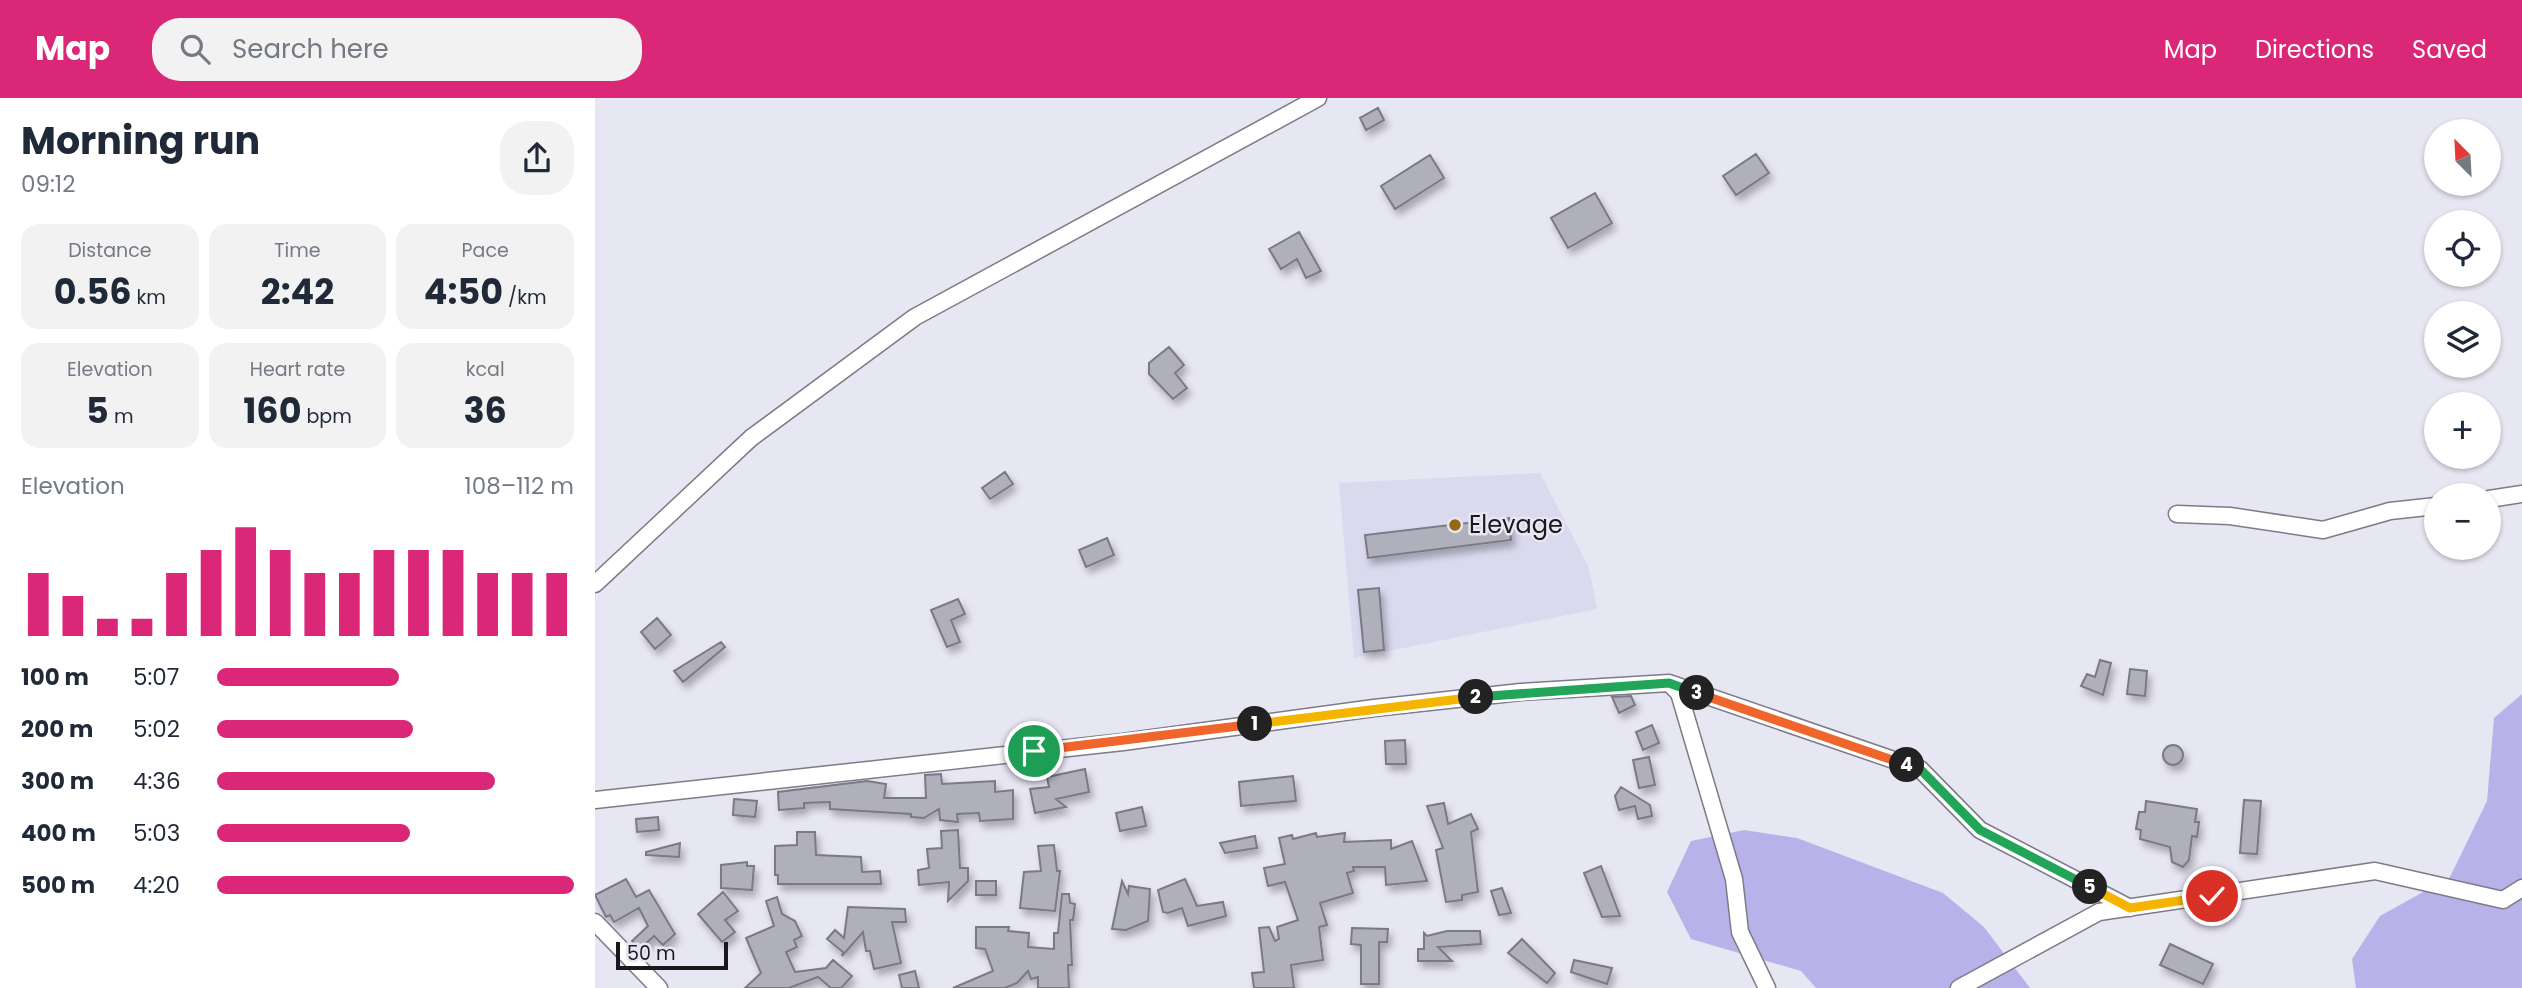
<!DOCTYPE html>
<html lang="en">
<head>
<meta charset="utf-8">
<style>
  :root { --surface:#fff; --page:#f2f2f3; --text:#1f2937; --muted:#747a83; --accent:#db2777 }
  body { margin:0; font-family:Poppins,sans-serif; background:var(--page); color:var(--text); height:100vh; display:flex; flex-direction:column; font-size:26px; white-space:nowrap }
  * { box-sizing:border-box; margin:0 }
  p { font-size:23px; color:var(--muted) }
  .icon { flex:none; width:38px; height:38px; fill:none; stroke:currentColor; stroke-width:2; stroke-linecap:round; stroke-linejoin:round }
  .map { position:relative; flex:1; overflow:hidden }
  .details { display:flex; flex-direction:column; background:var(--surface); width:595px }
  .details>* { flex:none }
  .needle { width:46px; rotate:336deg }
  .buttons { position:absolute; left:1829px; top:21px; display:grid; gap:14px }
  .buttons a { display:grid; place-items:center; width:77px; height:77px; border-radius:50%; background:var(--surface); box-shadow:0 2px 5px #0004; font-size:35px }
  .scale { position:absolute; left:21px; bottom:18px; width:112px; box-sizing:border-box; padding-left:7px; border:4px solid #18181d; border-top:0; font-size:19px; line-height:24px; white-space:nowrap; color:#18181d; -webkit-text-stroke:5px #e7e6f3; paint-order:stroke }
  .pin { position:absolute; display:grid; place-items:center; width:60px; height:60px; color:#fff; margin:-30px; border:4px solid #fff; border-radius:50%; box-shadow:0 2px 7px #0007 }
  .km { position:absolute; width:35px; height:35px; margin:-18px; border-radius:50%; background:#222; color:#fff; font-size:19px; line-height:35px; text-align:center }
  .round { display:grid; place-items:center; flex:none; width:74px; height:74px; border-radius:28px; background:var(--page) }
  .overview { display:flex; align-items:center; justify-content:space-between; height:119px; padding:0 21px }
  h1 { font-size:38px; font-weight:700; line-height:52px }
  .figures { display:grid; grid-template-columns:repeat(3,1fr); gap:10px; height:119px; padding:7px 21px }
  .figures div { display:grid; align-content:center; border-radius:18px; background:var(--page); text-align:center }
  .figures b { font-size:35px; font-weight:700 }
  .figures small { font-size:19px; font-weight:400 }
  .figures p { font-size:19px }
  .chart { height:196px; padding:14px 21px }
  .chart p { display:flex; justify-content:space-between }
  .chart svg { width:100%; height:126px; margin-top:7px; stroke:var(--accent); stroke-width:6 }
  ul { padding:0 21px; list-style:none; font-size:23px }
  li { display:grid; grid-template-columns:112px 84px 1fr; align-items:center; height:52px }
  li i { height:18px; border-radius:9px; background:var(--accent) }
  header { display:flex; align-items:center; gap:42px; box-sizing:border-box; height:98px; padding:0 35px; background:var(--accent); color:#fff }
  header strong { font-size:33px }
  nav { display:flex; gap:38px; margin-inline-start:auto; font-size:24px }
  .search { width:490px; height:63px; background:var(--page); display:flex; align-items:center; gap:18px; box-sizing:border-box; padding:0 24px; border-radius:28px; color:var(--muted); font-size:26px }
  main { display:flex; flex:1; min-height:0 }
  .map>svg:first-child { display:block }
  .built { fill:#dad9ee }
  .green { fill:#b7b2e9 }
  .building { fill:#b0afbc; stroke:#7a7985; stroke-width:2; filter:url(#shadow) }
  .lines { fill:none; stroke-linecap:round; stroke-linejoin:round }
  .minor-casing { stroke:#7c7b87; stroke-width:19 }
  .minor { stroke:#fff; stroke-width:16 }
  .split-1-casing { stroke:#fff; stroke-width:14 }
  .split-2-casing { stroke:#fff; stroke-width:14 }
  .split-3-casing { stroke:#fff; stroke-width:14 }
  .split-4-casing { stroke:#fff; stroke-width:14 }
  .split-5-casing { stroke:#fff; stroke-width:14 }
  .split-6-casing { stroke:#fff; stroke-width:14 }
  .split-1 { stroke:#f0652b; stroke-width:9 }
  .split-2 { stroke:#f5b400; stroke-width:9 }
  .split-3 { stroke:#22a559; stroke-width:9 }
  .split-4 { stroke:#f0652b; stroke-width:9 }
  .split-5 { stroke:#22a559; stroke-width:9 }
  .split-6 { stroke:#f5b400; stroke-width:9 }
  .poi-dot { fill:#936812; stroke:#e7e6f3; stroke-width:2.5 }
  .labels { text-anchor:middle; stroke-width:5; stroke-linejoin:round; paint-order:stroke }
  .poi-label { font-size:24px; fill:#18181d; stroke:#e7e6f3; text-anchor:start }
</style>
</head>
<body>
<header>
<strong>Map</strong>
<div class="search"><svg class="icon" aria-label="search" viewBox="0 0 24 24"><circle cx="10" cy="10" r="6"/><path d="M15 15l6 6"/></svg>Search here</div>
<nav><a>Map</a><a>Directions</a><a>Saved</a></nav>
</header>
<main>
<section class="details">
<div class="overview"><div><h1>Morning run</h1><p>09:12</p></div><a class="round"><svg class="icon" aria-label="share" viewBox="0 0 24 24"><path d="M12 15V3M7 8l5-5 5 5M5 13v7h14v-7"/></svg></a></div>
<div class="figures">
<div><p>Distance</p><b>0.56<small> km</small></b></div>
<div><p>Time</p><b>2:42</b></div>
<div><p>Pace</p><b>4:50<small> /km</small></b></div>
</div>
<div class="figures">
<div><p>Elevation</p><b>5<small> m</small></b></div>
<div><p>Heart rate</p><b>160<small> bpm</small></b></div>
<div><p>kcal</p><b>36</b></div>
</div>
<div class="chart"><p><span>Elevation</span>108–112 m</p>
<svg viewBox="0 0 160 44" preserveAspectRatio="none"><path d="M5 44V22M15 44V30M25 44V38M35 44V38M45 44V22M55 44V14M65 44V6M75 44V14M85 44V22M95 44V22M105 44V14M115 44V14M125 44V14M135 44V22M145 44V22M155 44V22"/></svg>
</div>
<ul>
<li><b>100 m</b>5:07<i style="width:51%"></i></li>
<li><b>200 m</b>5:02<i style="width:55%"></i></li>
<li><b>300 m</b>4:36<i style="width:78%"></i></li>
<li><b>400 m</b>5:03<i style="width:54%"></i></li>
<li><b>500 m</b>4:20<i style="width:100%"></i></li>
</ul>
</section>
<div class="map">
<svg width="1927" height="890" viewBox="0 0 1927 890">
  <defs>
    <filter id="shadow"><feDropShadow dx="3.5" dy="6" stdDeviation="3.5" flood-color="#0004"/></filter>
  </defs>
  <rect width="100%" height="100%" fill="#e7e6f3"/>
  <path class="built" d="M945,375l49,95 8,41 -243,49 -15,-175z"/>
  <path class="green" d="M1927,596v294h-166l-4,-29 28,-43 70,-39 37,-76 7,-83z
    M1149,732l53,8 146,55 41,34 46,61h-214l-15,-17 -110,-32 -24,-47 24,-51z"/>
  <path class="building" d="M783,10l6,12 -18,10 -6,-12z
    M1161,56l13,19 -33,22 -13,-19z
    M835,57l14,23 -49,31 -14,-23z
    M1000,95l17,30 -44,25 -17,-30z
    M704,134l22,39 -15,7 -9,-19 -16,10 -12,-20z
    M574,249l15,18 -9,8 12,15 -14,11 -24,-25v-11z
    M410,374l8,12 -23,15 -8,-11z
    M914,420l2,22 -143,18 -3,-23z
    M512,440l7,17 -28,12 -7,-17z
    M784,490l5,62 -20,2 -6,-62z
    M363,501l7,15 -14,6 9,22 -13,5 -16,-37z
    M62,520l14,17 -16,14 -14,-17z
    M126,544l4,5 -42,35 -9,-11z
    M1505,562l11,3 -8,32 -22,-9 6,-12 8,3z
    M1535,571l17,2 -2,25 -18,-2z
    M1036,598l4,9 -16,8 -7,-16z
    M1057,627l7,18 -16,7 -7,-18z
    M810,642l1,24h-20l-1,-23z
    M1568 657a10 10 0 1 1 20 0a10 10 0 1 1-20 0Z
    M1054,659l6,28 -16,3 -6,-28z
    M490,671l4,23 -33,7 10,8 -31,6 -5,-24 19,-2 -2,-10z
    M346,676l1,10 53,-3v11l18,-2v29l-33,2 -1,-8 -22,1 1,8 -18,-2 -1,-11 -15,9 -13,-1v-3l-81,-5v-7l-26,1v5l-25,2 -1,-18 89,-11 19,3 -2,14h42l-1,-23z
    M698,678l3,25 -55,5 -2,-24z
    M1026,689l29,18 2,11 -14,3 -3,-13 -16,4 -4,-14z
    M139,701l23,2 -2,16 -22,-2z
    M1649,702l17,1 -4,53 -17,-1z
    M1551,703l51,8 -2,13h4l-2,15 -5,-1 -3,24 -6,7 -11,-5 -2,-15 -30,-8 1,-9 -5,-1 3,-17h6z
    M849,705l4,21 23,-10 7,15 -7,3 7,60 -16,3v5l-16,2 -10,-52 7,-2 -16,-42z
    M547,709l4,19 -26,5 -4,-18z
    M63,719l1,13 -22,2 -1,-13z
    M363,732l2,38h8v13l-20,20 1,-19 -30,3 -1,-15 11,-2 -2,-19 15,-1 -1,-17z
    M202,734h18l1,23 45,2 1,15 18,-1 1,13h-103v-9h-3v-29l22,-1z
    M721,735l1,4 28,-4 -1,9 47,-2v9l21,-8 15,40 -41,4 -1,-18h-32l1,4 -7,2 6,20 -33,10 7,22 -8,2 4,33 -32,5 3,23h-40l-2,-15 12,-1 -5,-44 10,-1 6,14 4,-2 -2,-12 21,-7 -13,-38 -17,4 -4,-18 21,-4 -6,-26 13,-3 1,4z
    M660,738l2,12 -32,5 -5,-10z
    M85,745l-1,14 -33,-2v-3z
    M459,747l3,26h3l-5,40 -35,-3 4,-36 17,-1 -3,-25z
    M152,764v4h7l-2,24 -31,-2v-23z
    M1006,768l19,50 -18,1 -18,-44z
    M31,781l10,18 13,-7 26,44 -12,11 -9,-9 -14,13 -8,-8 16,-15 -9,-18 -25,14 -4,-7 -4,2 -11,-22z
    M590,781l12,27 26,-4 3,14 -38,10 -6,-18 -14,5 -5,-1 -5,-22z
    M381,783h20v14h-20z
    M527,783l6,13 1,-8 21,3 -2,32 -22,9 -14,-1z
    M907,790l9,25 -12,2 -8,-24z
    M128,794l15,19 -13,9 10,12 -13,10 -24,-28z
    M467,796h7l1,9 5,1 -2,16h-3l2,45h-4l1,23h-31v-11l-7,2 -3,-8 -11,12 -12,5h-52l40,-17 -8,-22 -9,-1v-21h33l-1,4 21,2 -1,14 26,2v-16h4z
    M182,799l5,17 13,7 7,15 -8,4 3,7 -11,5 9,20 31,-4 7,-8 19,16 -11,12h-10l-13,-11 -29,11h-44l16,-15 -15,-35 28,-12 -8,-25z
    M253,809l57,2 1,13h-14l9,41 -27,6 -4,-18h-4l-3,-19 -21,24 1,-4 -16,-13 8,-9 9,8z
    M757,830l36,1 -1,13h-8v42h-18v-39l-10,-1z
    M852,833h33l1,13 -43,3 14,14h-34v-12h6v-16l3,3z
    M927,841l33,34 -8,10 -39,-30z
    M1575,846l43,20 -10,20 -43,-19z
    M979,862l38,8 -5,16 -36,-12z
    M320,873l4,17h-17l-3,-13z"/>
  <g class="lines">
    <defs>
      <path id="minor" d="M1894,401l33,-5
        M1582,416l53,2 93,14 67,-19 46,-5
        M0,486l156,-146 164,-121 403,-219
        M1074,585l10,10 55,186 6,53 27,56
        M0,702l528,-58 251,-34 147,-16 148,-9 251,86 60,61 150,78
        M0,824l64,66
        M1364,890l140,-76 276,-41 128,29 19,-12"/>
    </defs>
    <use href="#minor" class="minor-casing"/>
    <use href="#minor" class="minor"/>
  </g>
  <g class="lines">
    <defs>
      <path id="split-1" d="M439,653l221,-27"/>
      <path id="split-2" d="M660,626l221,-27"/>
      <path id="split-3" d="M881,599l193,-14 28,10"/>
      <path id="split-4" d="M1102,595l210,72"/>
      <path id="split-5" d="M1312,667l13,4 60,61 110,57"/>
      <path id="split-6" d="M1495,789l40,21 82,-12"/>
    </defs>
    <use href="#split-1" class="split-1-casing"/>
    <use href="#split-2" class="split-2-casing"/>
    <use href="#split-3" class="split-3-casing"/>
    <use href="#split-4" class="split-4-casing"/>
    <use href="#split-5" class="split-5-casing"/>
    <use href="#split-6" class="split-6-casing"/>
    <use href="#split-1" class="split-1"/>
    <use href="#split-2" class="split-2"/>
    <use href="#split-3" class="split-3"/>
    <use href="#split-4" class="split-4"/>
    <use href="#split-5" class="split-5"/>
    <use href="#split-6" class="split-6"/>
  </g>
  <circle class="poi-dot" cx="860" cy="427" r="7"/>
  <g class="labels">
    <g class="poi-label">
      <text x="874" y="435">Elevage</text>
    </g>
  </g>
</svg>
<div class="buttons">
<a><svg class="needle" viewBox="-14 -14 28 28"><path d="M0-13l5 13h-10z" fill="#e53935"/><path d="M0 13l5-13h-10z" fill="#747a83"/></svg></a>
<a><svg class="icon" aria-label="locate" viewBox="0 0 24 24"><circle cx="12" cy="12" r="6"/><path d="M12 2v4M12 18v4M2 12h4M18 12h4"/></svg></a>
<a><svg class="icon" aria-label="layers" viewBox="0 0 24 24"><path d="M12 4l9 5-9 5-9-5zM3 14l9 5 9-5"/></svg></a>
<a>+</a>
<a>−</a>
</div>
<div class="scale">50 m</div>
<div class="pin" style="left:439px;top:653px;background:#1e9e55"><svg class="icon" aria-label="arrive" viewBox="0 0 24 24"><path d="M6 21V4h12l-3 4 3 4H6"/></svg></div>
<div class="pin" style="left:1617px;top:798px;background:#d93025"><svg class="icon" aria-label="check" viewBox="0 0 24 24"><path d="M5 12l5 5 9-10"/></svg></div>
<b class="km" style="left:660px;top:626px">1</b>
<b class="km" style="left:881px;top:599px">2</b>
<b class="km" style="left:1102px;top:595px">3</b>
<b class="km" style="left:1312px;top:667px">4</b>
<b class="km" style="left:1495px;top:789px">5</b>
</div>
</main>
</body>
</html>
